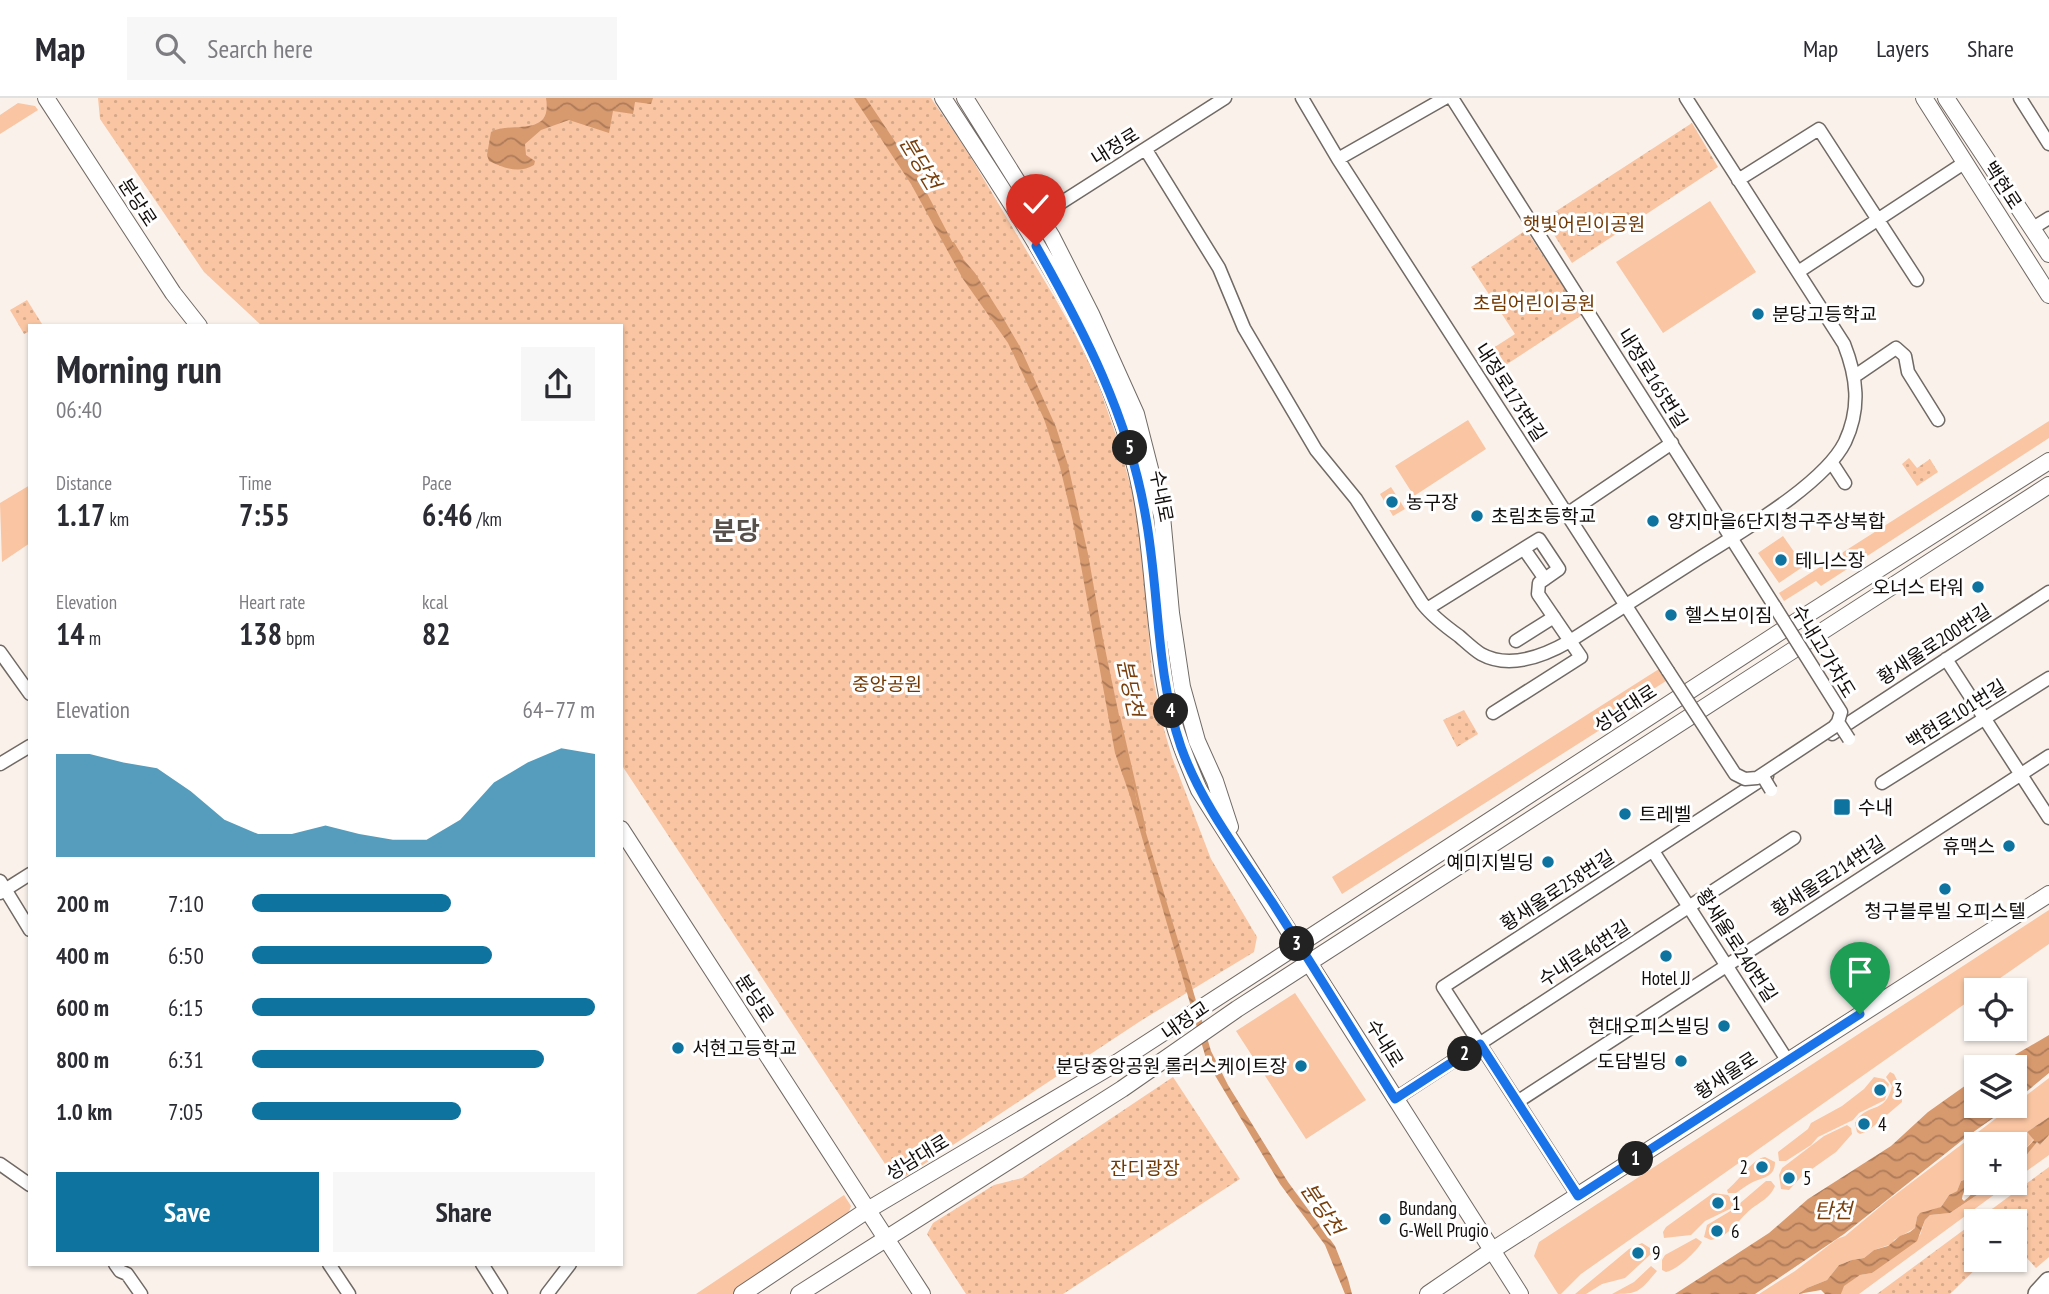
<!DOCTYPE html>
<html lang="en">
<head>
<meta charset="utf-8">
<style>
  :root { --surface:#fff; --page:#f7f7f7; --text:#2b2b33; --muted:#7c7c81; --line:#e1e1e2; --accent:#0f73a0 }
  body { margin:0; font-family:"PT Sans Narrow","Noto Sans KR",sans-serif; background:var(--page); color:var(--text); height:100vh; display:flex; flex-direction:column; font-size:26px; white-space:nowrap }
  * { box-sizing:border-box; margin:0 }
  p { font-size:23px; color:var(--muted) }
  .icon { flex:none; width:38px; height:38px; fill:none; stroke:currentColor; stroke-width:2; stroke-linecap:round; stroke-linejoin:round }
  .map { position:relative; flex:1; overflow:hidden }
  .side { position:absolute; left:28px; top:226px; width:595px; height:942px; display:flex; flex-direction:column; background:var(--surface); border-radius:0px; box-shadow:0 2px 5px #0004 }
  .side>* { flex:none }
  .buttons { position:absolute; left:1964px; top:880px; display:grid; gap:14px }
  .buttons a { display:grid; place-items:center; width:63px; height:63px; border-radius:0px; background:var(--surface); box-shadow:0 2px 5px #0004; font-size:35px }
  .pin { position:absolute; display:grid; place-items:center; width:60px; height:60px; color:#fff; margin:-72px -30px; border-radius:50% 50% 50% 0; rotate:-45deg; box-shadow:0 0 7px #0007 }
  .pin .icon { rotate:45deg }
  .km { position:absolute; width:35px; height:35px; margin:-18px; border-radius:50%; background:#222; color:#fff; font-size:19px; line-height:35px; text-align:center }
  .round { display:grid; place-items:center; flex:none; width:74px; height:74px; border-radius:0px; background:var(--page) }
  .head { display:flex; align-items:center; justify-content:space-between; height:119px; padding:0 28px }
  h1 { font-size:38px; font-weight:700; line-height:52px }
  .metrics { display:grid; grid-template-columns:repeat(3,1fr); gap:10px; height:119px; padding:7px 28px }
  .metrics div { display:grid; align-content:center }
  .metrics b { font-size:30px; font-weight:700 }
  .metrics small { font-size:19px; font-weight:400 }
  .metrics p { font-size:19px }
  .chart { height:196px; padding:14px 28px }
  .chart p { display:flex; justify-content:space-between }
  .chart svg { width:100%; height:126px; margin-top:7px; fill:var(--accent); opacity:.7 }
  .action { display:flex; gap:14px; margin-top:auto; padding:14px 28px }
  .action a { flex:1; height:80px; border-radius:0px; background:var(--accent); color:#fff; font-size:28px; font-weight:700; line-height:80px; text-align:center }
  .action a+a { background:var(--page); color:var(--text) }
  ul { padding:0 28px; list-style:none; font-size:23px }
  li { display:grid; grid-template-columns:112px 84px 1fr; align-items:center; height:52px }
  li i { height:18px; border-radius:9px; background:var(--accent) }
  header { display:flex; align-items:center; gap:42px; box-sizing:border-box; height:98px; padding:0 35px; background:var(--surface); border-bottom:2px solid var(--line) }
  header strong { font-size:33px }
  nav { display:flex; gap:38px; margin-inline-start:auto; font-size:24px }
  .search { width:490px; height:63px; background:var(--page); display:flex; align-items:center; gap:18px; box-sizing:border-box; padding:0 24px; border-radius:0px; color:var(--muted); font-size:26px }
  .map>svg:first-child { display:block }
  .grass { fill:#f9c5a2 }
  .park { fill:url(#park-dots) }
  .water { fill:url(#water-waves) }
  .lines { fill:none; stroke-linecap:round; stroke-linejoin:round }
  .stream { stroke:#d7996e; stroke-width:2.5 }
  .minor-casing { stroke:#716964; stroke-width:15 }
  .major-casing { stroke:#716964; stroke-width:18 }
  .highway-casing { stroke:#716964; stroke-width:22 }
  .minor { stroke:#fff; stroke-width:12 }
  .major { stroke:#fff; stroke-width:16 }
  .highway { stroke:#fff; stroke-width:19 }
  .minor-bridge-casing { stroke:#716964; stroke-width:15; stroke-linecap:butt }
  .minor-bridge { stroke:#fff; stroke-width:12 }
  .route-casing { stroke:#fff; stroke-width:14 }
  .route { stroke:#1a73e8; stroke-width:9 }
  .poi-dot { fill:#0f73a0; stroke:#fff; stroke-width:2.5 }
  .labels { text-anchor:middle; stroke-width:6; stroke-linejoin:round; paint-order:stroke }
  .street-label { font-size:19px; fill:#100d0b; stroke:#fff }
  .park-label { font-size:19px; fill:#713802; stroke:#fff }
  .poi-label { font-size:19px; fill:#100d0b; stroke:#fff; text-anchor:start }
  .water-label { font-size:21px; font-style:italic; fill:#783f0c; stroke:#fff }
  .district-label { font-size:26px; font-weight:bold; fill:#574f4a; stroke:#fff }
</style>
</head>
<body>
<header>
<strong>Map</strong>
<div class="search"><svg class="icon" aria-label="search" viewBox="0 0 24 24"><circle cx="10" cy="10" r="6"/><path d="M15 15l6 6"/></svg>Search here</div>
<nav><a>Map</a><a>Layers</a><a>Share</a></nav>
</header>
<div class="map">
<svg width="2049" height="1196" viewBox="0 0 2049 1196">
  <defs>
    <pattern id="park-dots" width="8" height="8" patternUnits="userSpaceOnUse" patternTransform="scale(1.75)"><rect width="8" height="8" fill="#f9c5a2"/><path d="M2 2h.1M6 6h.1" fill="none" stroke="#d4a88a" stroke-width="1.8" stroke-linecap="round"/></pattern>
    <pattern id="water-waves" width="16" height="10" patternUnits="userSpaceOnUse" patternTransform="scale(1.75)"><rect width="16" height="10" fill="#d7996e"/><path d="M0 5q4-4 8 0t8 0" fill="none" stroke="#ad7b59"/></pattern>
  </defs>
  <rect width="100%" height="100%" fill="#faf1eb"/>
  <path class="grass" d="M18,5l17,3 3,4 -38,24v-19z
    M1710,103l46,71 -93,61 -47,-71z
    M1468,322l18,29 -72,47 -19,-30z
    M2049,323v17l-228,148 -5,-5 -32,20 -5,-8z
    M30,387v58l-28,19 -2,-59z
    M1391,389l14,22 -12,7 -13,-22z
    M1783,438l21,30 -25,17 -21,-30z
    M1659,571l7,12 -22,14 3,5 -305,194 -10,-17z
    M2049,812v34l-66,46h-7v6l-395,278 -20,20h-3l-24,-38 5,-14z
    M1295,895l71,107 -60,39 -70,-108z
    M1890,974l4,2 7,14 1,14 -34,29 -8,3 -3,-2 -2,-9c12,-22 30,-7 37,-37l-6,-9z
    M1874,979l10,2 5,5 -4,16 -26,13 -6,7 -35,17 -7,8 -25,16h-7l-1,-9 30,-23 3,-6 31,-17 22,-17z
    M2049,980v39l-22,15 7,7 -12,14 -8,3v-12h-38v32l-15,5 -4,10 -8,4 -8,12 -24,10 -2,11 -21,12 -2,4 -18,6 -10,8 -12,2 -13,5 -12,15 -20,8 -9,6h-39l36,-23 42,-32 8,-3 42,-35z
    M1847,1027l4,3 1,6 -16,18 -34,24 -13,14 -8,-1 -2,-14 3,-7 42,-32z
    M2049,1037v20l-35,25v-19l13,-7 10,-12 3,3z
    M1765,1059l10,5c0,16 -13,15 -24,21 -6,3 -10,7 -15,10h-8l-1,-3c12,-9 25,-31 38,-33z
    M1766,1083h5l4,5c-5,12 -15,16 -24,23 -14,12 -22,28 -40,31l-7,-3 3,-12 25,-15z
    M1995,1085h15l-151,111h-18l2,-8 17,-11 12,-2 48,-38 5,-15 5,-5 20,-2z
    M1713,1095l15,2 7,9 -3,4 -27,13 -14,14 -27,3 -1,-6 3,-5z
    M844,1097l7,11 -4,12 -113,76h-38z
    M1696,1140l6,4c-5,9 -25,28 -36,30l-4,-2v-10l3,-5z
    M1642,1145l8,5 1,6 -26,24 -23,6 -16,10h-11l54,-45z
    M1651,1168l6,5c-18,21 -18,23 -45,23l22,-12z"/>
  <path class="park" d="M98,0h833l36,53 89,149 27,48 13,30 23,66 20,73 13,155 9,47 11,38 39,102 46,78 -3,15 -112,68 -245,162 -276,-418v-438l-360,-1 -57,-53 -104,-153z
    M1692,25l26,44 -146,96 -28,-44z
    M1526,132l56,85 -84,55 -11,-18 28,-18 -44,-67z
    M27,202l15,24 -12,2v5l-6,3 -14,-24z
    M1909,360l8,10 13,-9 8,13 -21,14 -15,-22z
    M1464,612l14,24 -21,13 -14,-27z
    M1173,979l67,102 -177,115h-97l-39,-60 6,-11 61,-38 28,-7z
    M2049,1069v90l-13,11 -22,-24v-22h-38v38h9l-35,34h-73z"/>
  <path class="water" d="M546,0h107l-2,6 -16,-2 -2,12 -20,-3 -4,22 -40,-13 -28,10 -16,14 1,11 9,6 -1,4c-15,9 -30,3 -45,-4l-2,-6 4,-23c20,-11 62,6 55,-34z
    M854,0h12l52,78 40,77 17,20 27,43 18,31 36,80 12,38 20,89 15,85 35,167 73,245 17,34 60,97 47,64 13,33 4,15h-7l-20,-49 -45,-61 -73,-122 -77,-266 -15,-43 -42,-231 -13,-55 -16,-48 -36,-76 -45,-64 -52,-95z
    M2049,937v38l-35,29v-34l-20,-1z
    M1976,980v28h34l-45,32 -121,96 -89,60h-80l94,-61 39,-34 83,-53 37,-34z
    M2049,1019v18l-9,10 -3,-3 -13,16 -10,3v-5l8,-3 12,-13 -7,-8z
    M1976,1078v7c-9,3 -13,7 -14,16l2,2c12,-9 12,-18 31,-18l-45,30 -20,2 -5,5 -8,21 -45,32 -12,2 -16,11 -3,8h-16l-4,-4 -23,4 9,-6 20,-8 12,-15 13,-5 12,-2 10,-8 14,-4 12,-10 10,-4 5,-4 2,-11 3,-4 21,-6 8,-12 8,-4 4,-10z"/>
  <g class="lines">
    <path class="stream" d="M953,145l9,15
      M1119,619l26,113"/>
    <defs>
      <path id="minor" d="M1302,0l36,61 330,512
        M1452,0l323,509
        M2020,0l29,46
        M1146,52l73,118 25,60 72,122 40,49 66,104c10,13 23,23 37,33 7,6 14,13 22,18 29,16 63,2 89,-13 44,-28 87,-56 131,-84 41,-26 123,-73 144,-115 16,-34 12,-65 -1,-98l-158,-246
        M1338,61l107,-61
        M1738,82l81,-51 98,151
        M1034,122l191,-122
        M2033,130l16,-10
        M1798,174l166,-109
        M1855,278l41,-28 9,8 3,16 30,48
        M1832,365l13,20
        M1567,416l105,-71
        M1524,451l21,30
        M1427,511l112,-70 20,30 -20,14 -1,11 43,63 -88,56
        M1516,543l38,-24
        M0,554l30,42
        M1946,561l103,159
        M1832,636l217,-142
        M0,666l30,-18
        M1882,685l167,-105
        M1653,753l134,209
        M0,783l30,49
        M0,795l30,-19
        M1395,1001l399,-261
        M1517,1004l532,-346
        M0,1066l30,21
        M1578,1098l-135,-209 324,-211
        M115,1166l5,7 7,3 14,20
        M329,1166l20,30
        M482,1166l19,30
        M547,1196l23,-30"/>
      <path id="major" d="M46,0l127,195 26,33
        M943,0c75,116 159,235 193,371 18,74 16,151 31,226 6,33 19,64 32,95l321,504
        M965,0l87,139 39,77 45,100 26,102 9,97 11,74 15,54 18,40 15,46
        M1924,0l125,197
        M1946,0l103,156
        M621,731l301,465
        M742,1196l124,-83 252,-149 665,-432 266,-169
        M799,1196l323,-205 115,-80 812,-524
        M1428,1196l63,-43 558,-357"/>
      <path id="highway" d="M2038,1196l11,-12"/>
    </defs>
    <use href="#minor" class="minor-casing"/>
    <use href="#major" class="major-casing"/>
    <use href="#highway" class="highway-casing"/>
    <use href="#minor" class="minor"/>
    <use href="#major" class="major"/>
    <use href="#highway" class="highway"/>
    <defs>
      <path id="minor-bridge" d="M1668,573l67,103 10,5 12,-1 77,-51 4,-5 3,-10 -66,-105
        M1838,624l11,17
        M1762,677l9,15"/>
    </defs>
    <use href="#minor-bridge" class="minor-bridge-casing"/>
    <use href="#minor-bridge" class="minor-bridge"/>
  </g>
  <g class="lines">
    <defs>
      <path id="route" d="M1036,148c48,85 92,170 109,267 15,79 10,158 36,234 20,56 58,105 91,155 42,65 82,131 123,197l85,-55 98,152 282,-182"/>
    </defs>
    <use href="#route" class="route-casing"/>
    <use href="#route" class="route"/>
  </g>
  <g class="poi-dot">
    <circle cx="1758" cy="216" r="7"/>
    <circle cx="1392" cy="404" r="7"/>
    <circle cx="1477" cy="418" r="7"/>
    <circle cx="1653" cy="423" r="7"/>
    <circle cx="1781" cy="462" r="7"/>
    <circle cx="1978" cy="489" r="7"/>
    <circle cx="1671" cy="517" r="7"/>
    <rect x="1833" y="700" width="18" height="18" rx="3.5"/>
    <circle cx="1625" cy="716" r="7"/>
    <circle cx="2009" cy="748" r="7"/>
    <circle cx="1548" cy="764" r="7"/>
    <circle cx="1945" cy="791" r="7"/>
    <circle cx="1666" cy="858" r="7"/>
    <circle cx="1724" cy="928" r="7"/>
    <circle cx="678" cy="950" r="7"/>
    <circle cx="1681" cy="963" r="7"/>
    <circle cx="1301" cy="968" r="7"/>
    <circle cx="1880" cy="992" r="7"/>
    <circle cx="1864" cy="1026" r="7"/>
    <circle cx="1762" cy="1069" r="7"/>
    <circle cx="1789" cy="1080" r="7"/>
    <circle cx="1718" cy="1105" r="7"/>
    <circle cx="1385" cy="1121" r="7"/>
    <circle cx="1717" cy="1133" r="7"/>
    <circle cx="1638" cy="1155" r="7"/>
  </g>
  <g class="labels">
    <g class="street-label">
      <text transform="translate(1115 48) rotate(-32)" y="7">내정로</text>
      <text transform="translate(2003 87) rotate(57)" y="7">백현로</text>
      <text transform="translate(138 104) rotate(57)" y="7">분당로</text>
      <text transform="translate(1653 280) rotate(58)" y="7">내정로165번길</text>
      <text transform="translate(1511 294) rotate(57)" y="7">내정로173번길</text>
      <text transform="translate(1162 398) rotate(79)" y="7">수내로</text>
      <text transform="translate(1934 546) rotate(-33)" y="7">황새울로200번길</text>
      <text transform="translate(1824 553) rotate(59)" y="7">수내고가차도</text>
      <text transform="translate(1625 610) rotate(-33)" y="7">성남대로</text>
      <text transform="translate(1956 616) rotate(-32)" y="7">백현로101번길</text>
      <text transform="translate(1828 778) rotate(-33)" y="7">황새울로214번길</text>
      <text transform="translate(1557 792) rotate(-33)" y="7">황새울로258번길</text>
      <text transform="translate(1737 847) rotate(57)" y="7">황새울로240번길</text>
      <text transform="translate(1584 855) rotate(-33)" y="7">수내로46번길</text>
      <text transform="translate(755 900) rotate(57)" y="7">분당로</text>
      <text transform="translate(1185 922) rotate(-35)" y="7">내정교</text>
      <text transform="translate(1385 945) rotate(58)" y="7">수내로</text>
      <text transform="translate(1726 977) rotate(-33)" y="7">황새울로</text>
      <text transform="translate(917 1059) rotate(-31)" y="7">성남대로</text>
    </g>
    <g class="park-label">
      <text x="1584" y="133">햇빛어린이공원</text>
      <text x="1534" y="212">초림어린이공원</text>
      <text x="887" y="593">중앙공원</text>
      <text x="1145" y="1077">잔디광장</text>
    </g>
    <g class="poi-label">
      <text x="1772" y="223">분당고등학교</text>
      <text x="1406" y="411">농구장</text>
      <text x="1491" y="425">초림초등학교</text>
      <text x="1667" y="430">양지마을6단지청구주상복합</text>
      <text x="1795" y="469">테니스장</text>
      <text x="1964" y="496" text-anchor="end">오너스 타워</text>
      <text x="1685" y="524">헬스보이짐</text>
      <text x="1858" y="716">수내</text>
      <text x="1639" y="723">트레벨</text>
      <text x="1995" y="755" text-anchor="end">휴맥스</text>
      <text x="1534" y="771" text-anchor="end">예미지빌딩</text>
      <text x="1945" y="820" text-anchor="middle">청구블루빌 오피스텔</text>
      <text x="1666" y="887" text-anchor="middle">Hotel JJ</text>
      <text x="1710" y="935" text-anchor="end">현대오피스빌딩</text>
      <text x="692" y="957">서현고등학교</text>
      <text x="1667" y="970" text-anchor="end">도담빌딩</text>
      <text x="1287" y="975" text-anchor="end">분당중앙공원 롤러스케이트장</text>
      <text x="1894" y="999">3</text>
      <text x="1878" y="1033">4</text>
      <text x="1748" y="1076" text-anchor="end">2</text>
      <text x="1803" y="1087">5</text>
      <text x="1732" y="1112">1</text>
      <text x="1399" y="1117">Bundang<tspan x="1399" dy="22">G-Well Prugio</tspan></text>
      <text x="1731" y="1140">6</text>
      <text x="1652" y="1162">9</text>
    </g>
    <g class="water-label">
      <text transform="translate(920 65) rotate(59)" y="7">분당천</text>
      <text transform="translate(1130 590) rotate(78)" y="7">분당천</text>
      <text transform="translate(1322 1111) rotate(56)" y="7">분당천</text>
      <text x="1833" y="1120">탄천</text>
    </g>
    <g class="district-label">
      <text x="736" y="442">분당</text>
    </g>
  </g>
</svg>
<div class="buttons">
<a><svg class="icon" aria-label="locate" viewBox="0 0 24 24"><circle cx="12" cy="12" r="6"/><path d="M12 2v4M12 18v4M2 12h4M18 12h4"/></svg></a>
<a><svg class="icon" aria-label="layers" viewBox="0 0 24 24"><path d="M12 4l9 5-9 5-9-5zM3 14l9 5 9-5"/></svg></a>
<a>+</a>
<a>−</a>
</div>
<div class="pin" style="left:1860px;top:916px;background:#1e9e55"><svg class="icon" aria-label="arrive" viewBox="0 0 24 24"><path d="M6 21V4h12l-3 4 3 4H6"/></svg></div>
<div class="pin" style="left:1036px;top:148px;background:#d93025"><svg class="icon" aria-label="check" viewBox="0 0 24 24"><path d="M5 12l5 5 9-10"/></svg></div>
<b class="km" style="left:1636px;top:1061px">1</b>
<b class="km" style="left:1465px;top:956px">2</b>
<b class="km" style="left:1297px;top:846px">3</b>
<b class="km" style="left:1171px;top:613px">4</b>
<b class="km" style="left:1130px;top:350px">5</b>
<section class="side">
<div class="head"><div><h1>Morning run</h1><p>06:40</p></div><a class="round"><svg class="icon" aria-label="share" viewBox="0 0 24 24"><path d="M12 15V3M7 8l5-5 5 5M5 13v7h14v-7"/></svg></a></div>
<div class="metrics">
<div><p>Distance</p><b>1.17<small> km</small></b></div>
<div><p>Time</p><b>7:55</b></div>
<div><p>Pace</p><b>6:46<small> /km</small></b></div>
</div>
<div class="metrics">
<div><p>Elevation</p><b>14<small> m</small></b></div>
<div><p>Heart rate</p><b>138<small> bpm</small></b></div>
<div><p>kcal</p><b>82</b></div>
</div>
<div class="chart"><p><span>Elevation</span>64–77 m</p>
<svg viewBox="0 0 160 44" preserveAspectRatio="none"><path d="M0 44V8L10 8L20 11L30 13L40 21L50 31L60 36L70 36L80 33L90 36L100 38L110 38L120 31L130 18L140 11L150 6L160 8V44z"/></svg>
</div>
<ul>
<li><b>200 m</b>7:10<i style="width:58%"></i></li>
<li><b>400 m</b>6:50<i style="width:70%"></i></li>
<li><b>600 m</b>6:15<i style="width:100%"></i></li>
<li><b>800 m</b>6:31<i style="width:85%"></i></li>
<li><b>1.0 km</b>7:05<i style="width:61%"></i></li>
</ul>
<div class="action"><a>Save</a><a>Share</a></div>
</section>
</div>
</body>
</html>
